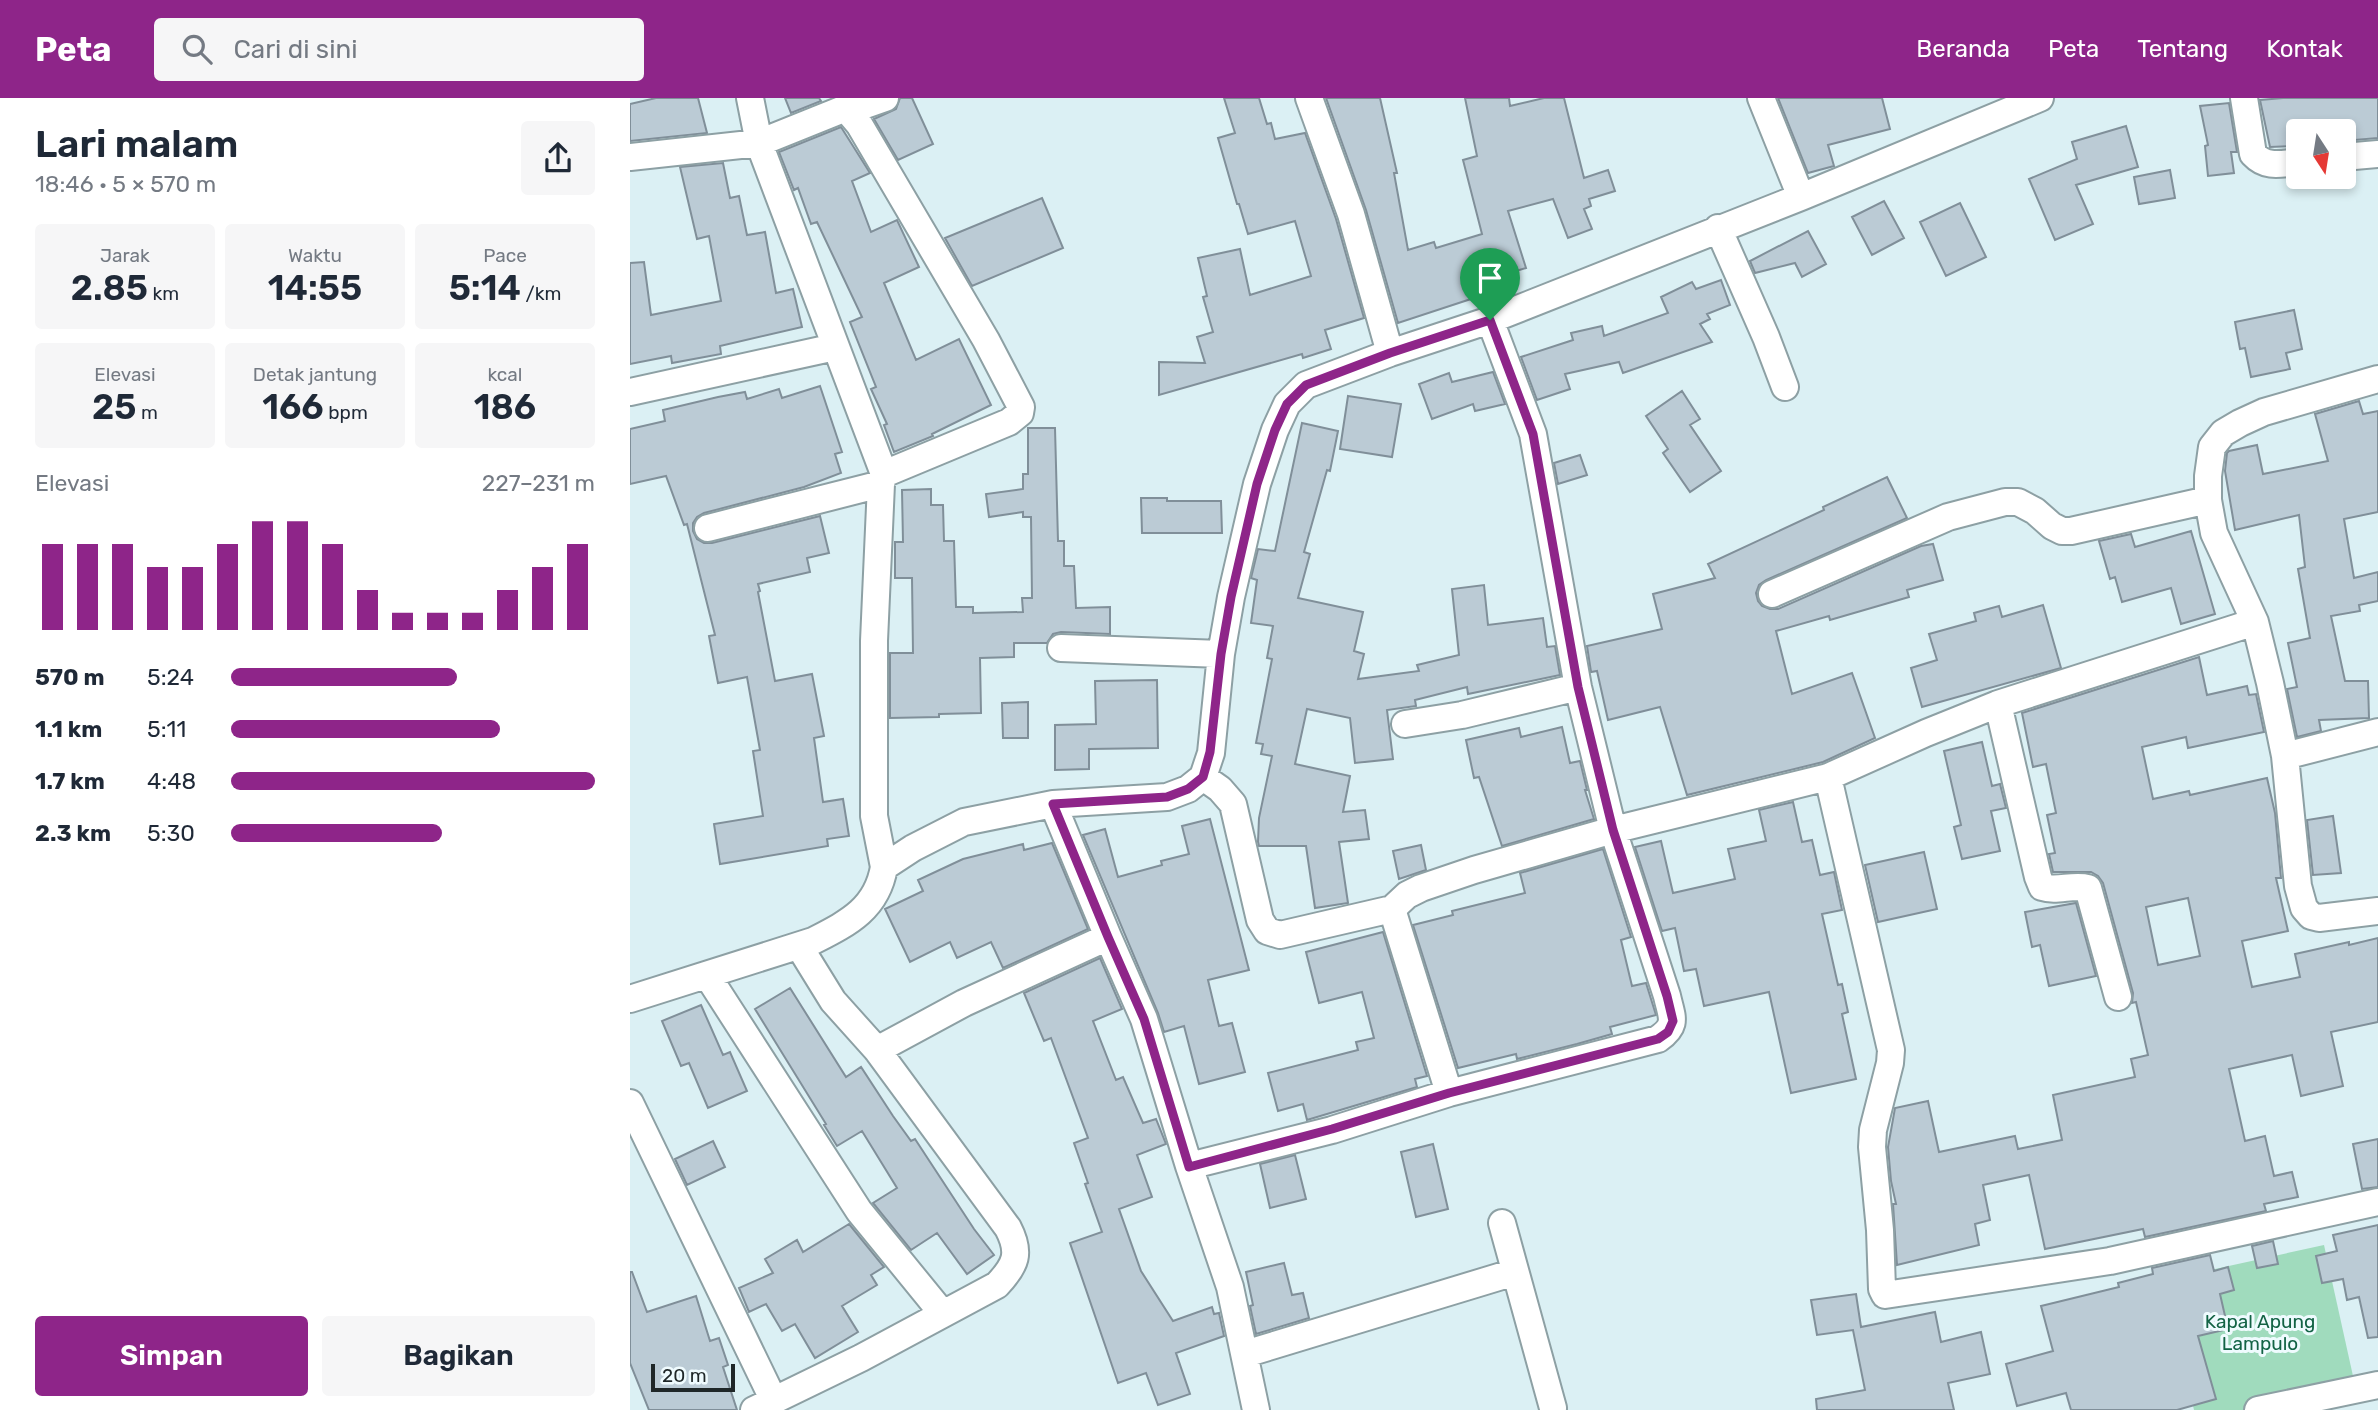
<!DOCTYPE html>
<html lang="id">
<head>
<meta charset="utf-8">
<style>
  :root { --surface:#fff; --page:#f6f6f7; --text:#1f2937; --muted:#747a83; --accent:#8e2589 }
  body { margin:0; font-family:Rubik,sans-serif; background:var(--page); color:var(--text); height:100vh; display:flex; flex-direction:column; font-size:26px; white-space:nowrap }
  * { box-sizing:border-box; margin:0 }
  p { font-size:23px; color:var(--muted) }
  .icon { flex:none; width:38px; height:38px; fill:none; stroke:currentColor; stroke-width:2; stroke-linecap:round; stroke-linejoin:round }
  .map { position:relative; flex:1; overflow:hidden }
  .panel { display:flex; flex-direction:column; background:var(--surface); width:630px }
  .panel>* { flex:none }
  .needle { width:46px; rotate:168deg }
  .fabs { position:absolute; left:1656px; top:21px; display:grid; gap:14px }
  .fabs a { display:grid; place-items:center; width:70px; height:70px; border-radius:7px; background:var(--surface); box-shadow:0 4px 10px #0003; font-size:35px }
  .scale { position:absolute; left:21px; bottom:18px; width:84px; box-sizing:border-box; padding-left:7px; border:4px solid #1f2728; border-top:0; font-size:19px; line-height:24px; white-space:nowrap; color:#1f2728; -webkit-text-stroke:5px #effbfe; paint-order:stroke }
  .pin { position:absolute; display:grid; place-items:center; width:60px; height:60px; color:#fff; margin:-72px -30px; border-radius:50% 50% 50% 0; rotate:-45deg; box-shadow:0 0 7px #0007 }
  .pin .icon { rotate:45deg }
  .round { display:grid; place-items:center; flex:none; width:74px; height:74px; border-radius:7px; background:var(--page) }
  .overview { display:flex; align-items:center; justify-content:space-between; height:119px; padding:0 35px }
  h1 { font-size:38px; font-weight:600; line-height:52px }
  .figures { display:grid; grid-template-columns:repeat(3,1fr); gap:10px; height:119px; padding:7px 35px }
  .figures div { display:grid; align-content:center; border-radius:7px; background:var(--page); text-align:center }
  .figures b { font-size:35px; font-weight:600 }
  .figures small { font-size:19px; font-weight:400 }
  .figures p { font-size:19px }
  .chart { height:196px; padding:14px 35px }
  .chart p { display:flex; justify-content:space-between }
  .chart svg { width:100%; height:126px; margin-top:7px; stroke:var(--accent); stroke-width:6 }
  .button { display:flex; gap:14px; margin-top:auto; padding:14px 35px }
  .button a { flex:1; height:80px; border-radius:7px; background:var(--accent); color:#fff; font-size:28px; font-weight:600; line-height:80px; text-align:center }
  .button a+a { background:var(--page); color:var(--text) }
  ul { padding:0 35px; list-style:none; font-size:23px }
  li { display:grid; grid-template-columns:112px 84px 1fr; align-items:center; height:52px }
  li i { height:18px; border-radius:9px; background:var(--accent) }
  header { display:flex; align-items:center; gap:42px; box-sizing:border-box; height:98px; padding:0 35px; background:var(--accent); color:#fff }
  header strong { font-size:33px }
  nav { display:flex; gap:38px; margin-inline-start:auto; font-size:24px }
  .search { width:490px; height:63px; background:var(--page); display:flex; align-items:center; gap:18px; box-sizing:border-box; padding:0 24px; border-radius:7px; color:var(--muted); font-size:26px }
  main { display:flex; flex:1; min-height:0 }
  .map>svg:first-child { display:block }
  .green { fill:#a0dbbd }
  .building { fill:#bbcbd5; stroke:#808f99; stroke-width:2; fill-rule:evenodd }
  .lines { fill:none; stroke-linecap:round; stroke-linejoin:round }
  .street-casing { stroke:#8da0a4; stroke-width:30 }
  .street { stroke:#fff; stroke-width:26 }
  .route-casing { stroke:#fff; stroke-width:14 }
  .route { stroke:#8e2589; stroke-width:9 }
  .labels { text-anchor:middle; stroke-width:6; stroke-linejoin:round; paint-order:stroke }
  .park-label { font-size:19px; fill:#136345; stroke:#effbfe }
</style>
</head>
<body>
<header>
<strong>Peta</strong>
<div class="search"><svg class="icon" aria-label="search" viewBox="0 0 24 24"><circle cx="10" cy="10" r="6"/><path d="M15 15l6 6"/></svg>Cari di sini</div>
<nav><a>Beranda</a><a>Peta</a><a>Tentang</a><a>Kontak</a></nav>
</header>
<main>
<section class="panel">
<div class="overview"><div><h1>Lari malam</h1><p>18:46 · 5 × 570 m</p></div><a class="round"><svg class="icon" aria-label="share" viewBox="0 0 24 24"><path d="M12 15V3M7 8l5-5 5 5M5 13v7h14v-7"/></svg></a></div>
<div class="figures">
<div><p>Jarak</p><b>2.85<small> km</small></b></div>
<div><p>Waktu</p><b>14:55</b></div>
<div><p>Pace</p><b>5:14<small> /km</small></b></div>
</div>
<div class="figures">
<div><p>Elevasi</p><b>25<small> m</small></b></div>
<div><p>Detak jantung</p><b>166<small> bpm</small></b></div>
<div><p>kcal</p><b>186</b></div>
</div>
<div class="chart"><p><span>Elevasi</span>227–231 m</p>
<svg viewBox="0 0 160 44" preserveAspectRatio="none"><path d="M5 44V14M15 44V14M25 44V14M35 44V22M45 44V22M55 44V14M65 44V6M75 44V6M85 44V14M95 44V30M105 44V38M115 44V38M125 44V38M135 44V30M145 44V22M155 44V14"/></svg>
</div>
<ul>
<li><b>570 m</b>5:24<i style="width:62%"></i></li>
<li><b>1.1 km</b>5:11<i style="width:74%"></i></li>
<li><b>1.7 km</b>4:48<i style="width:100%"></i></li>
<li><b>2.3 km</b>5:30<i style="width:58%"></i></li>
</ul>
<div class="button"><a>Simpan</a><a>Bagikan</a></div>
</section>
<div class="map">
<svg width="1748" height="1312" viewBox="0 0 1748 1312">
  <rect width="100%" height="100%" fill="#dbf0f4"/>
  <path class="green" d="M1694,1147l31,140 -112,25h-49l-29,-130z"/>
  <path class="building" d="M26,0h42l9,35 -77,8v-37z
    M155,0h34l2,3 -30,12z
    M270,0h12l21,46 -35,16 -24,-41 22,-10z
    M594,0h35l8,26 4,-1 4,16 30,-6 31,86 28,99 -39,12 6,19 -28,9 -1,-4 -143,41v-33l46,1 -8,-26 16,-5 -10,-35 4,-1 -9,-38 42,-9 10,46 61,-19 -16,-55 -47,13 -9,-30h-2l-19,-66 17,-5z
    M696,0h54l17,75h-3l14,77 26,-8 2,6 46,-14 -19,-74 14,-4 -12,-58h44l1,8 34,-8h20l20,80 24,-8 7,21 -26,8 2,7 -7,3 8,20 -24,9 -15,-39 -45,12 18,57 -49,15 3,13 -82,27 -32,-113z
    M1148,0h104l8,31 -62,16 6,21 -26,7z
    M1653,0h95v40l-35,3v-10h-45v15l-28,1 -10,-47z
    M1599,5l8,49h-6l3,21 -26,3 -3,-30 3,-1 -8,-39z
    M1496,28l12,41 -62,18 17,39 -38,16 -26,-61 48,-20 -5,-17z
    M211,29l29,46 -18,8 19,51 26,-12 22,47 -35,16 32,77 43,-21 32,66 -59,29 1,2 -39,16 -10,-27 3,-1 -16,-35 5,-2 -26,-65 12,-5 -45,-95 -6,2 -13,-36 -4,2 -15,-38z
    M93,65l7,35 9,-2 8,39 18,-3 11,61 17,-4 9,38 -82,19 1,8 -49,9 -1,-7 -41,8v-101l14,-1 7,53 70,-14 -12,-65 -12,3 -17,-72z
    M1540,72l5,28 -36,6 -5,-27z
    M412,100l21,50 -91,38 -27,-48z
    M1254,103l20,37 -32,17 -20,-38z
    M1330,105l26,54 -40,19 -26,-54z
    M1178,133l18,33 -24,13 -7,-14 -40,10 -5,-12z
    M1091,182l9,25 -23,9 3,5 -10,5 12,18 -89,31 -4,-11 -54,12 5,15 -33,11 -16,-43 52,-17 -2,-7 31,-7 2,10 64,-23 -7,-16 31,-15 4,7z
    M1664,212l8,39 -16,4 4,16 -39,8 -6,-29 -5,1 -5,-27z
    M863,274l12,32 -30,7 -2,-7 -41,15 -13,-35 30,-11 3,9z
    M190,288l22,66 -7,2 6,19 -37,14 -100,26 -7,4 -4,6v8l4,8 7,4h8l108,-27 9,37 -22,5 3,14 -52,12 2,7 -2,1 17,89 37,-7 12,62 -10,2 9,64 20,-3 6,37 -22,3 1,7 -108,18 -6,-40 49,-8 -10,-65 7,-1 -13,-73 -29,6 -9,-47 6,-1 -28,-111 -3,1 -18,-49 -36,8v-55l35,-8 -2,-11 55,-13 27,-5 2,7 32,-10 3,9z
    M1052,293l18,28 -10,6 31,46 -31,21 -27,-39 5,-4 -22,-33z
    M718,298l53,8 -9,53 -52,-8z
    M1729,303l4,13 15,-3v101l-34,7 10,59 24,-6v29l-19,4 1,6 -29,5 14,65h23l1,37 -50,2 2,11 -24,6 -10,-48 10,-2 -9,-44 22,-5 -12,-69 7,-2 -6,-52 -64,15 -10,-59 2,-18 2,-2 28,-6 6,29 65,-13 -13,-47z
    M672,325l36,8 -8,40 -3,-1 -23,82 6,2 -12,44 65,14 -9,39 10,3 -6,25 61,-8 -2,-6 42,-10 -7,-66 32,-4 4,40 55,-7 4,29 8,-1 5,29 -92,19 -1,-7 -52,13 1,6 -29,4 6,49 -38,4 -5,-45 -43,-9 -12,55 55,12 -7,36 22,-2 4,29 -30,3 9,61 -33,5 -9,-62h-47l-1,-4 1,-24 13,-62 -11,-2 2,-10 -7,-1 16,-84 -5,-1 6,-32 -22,-3 6,-43 -6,-2 7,-29 17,2z
    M398,330h27l3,113h6v25h10l2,42 34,-1v27l-49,-2 -8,2 -6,9h-33v14l-34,1 1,55 -42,1v3l-49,1v-65h23l-1,-75h-17v-36h8l-1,-52 29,-1v16h12l1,36h10l2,66h17v6l50,-1 -1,-14h10l-1,-81h-8v-5l-34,5 -3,-23 37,-5v-15h5z
    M950,357l7,20 -29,9 -4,-21z
    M1257,379l20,41 -141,62 -7,5 -3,8 2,8 4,5 8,3h8l143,-63 12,-2 10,36 -36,10 2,7 -79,23 -1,-4 -53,15 16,63 60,-21 23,65 -52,24 -136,33 -27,-88 -52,13 -11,-49 -6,1 -4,-26 75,-17 -9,-35 62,-16 -7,-14 116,-54 -1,-3z
    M511,400h26v3h54l1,32h-80z
    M1561,433l24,83 -34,10 -10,-36 -49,14 -7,-25 -5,2 -11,-38 32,-7 4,13z
    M1413,507l18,63 -139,39 -11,-39 26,-8 -8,-26 47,-13 -2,-8 25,-7 3,11z
    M1569,559l8,38 40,-9 2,9 7,-1 8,38 -76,16 -2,-11 -44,10 11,52 36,-8 1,4 77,-17 8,35 6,65h-5l12,53 -46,10 10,46 48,-10 -5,-23 54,-12v3l29,-7v84l-47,10 12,54 -42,10 -9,-41 -63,14 16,72 20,-5 9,40 18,-4 6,25 -34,7 2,7 -121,26 -2,-8 -98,20 -16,-74 -46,10 7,35 -15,4 4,21 -82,20 -4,-61h3l-5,-23 -3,-34 7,-39 33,-7 11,51 76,-16 3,13 44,-9 -9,-45 82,-18 -4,-18 17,-4 -12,-53 -4,1 1,-10 -30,-110 -5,-7 -7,-4h-38l-4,-18 6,-1 -8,-38 9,-2 -10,-49 -13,3 -11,-54zM1558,800l12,58 -42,9 -12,-58z
    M527,582l1,68 -69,1v20l-34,1v-45l41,-1 -1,-43z
    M398,604v36h-25l-1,-35z
    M932,629l8,36 10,-2 7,29h-2l9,29 -92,27 -23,-69 -5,1 -8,-38 53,-12 2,9z
    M1352,644l10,44 8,-2 6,24 -15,3 9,40 -38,8 -8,-32 7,-2 -17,-74z
    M1163,704l9,40 10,-2 8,35 14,-3 8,38 -20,4 16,71 4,-1 6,28 -6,2 14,65 -65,14 -22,-101 -65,14 -8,-37 -12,2 -9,-43 -13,3 -27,-84 26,-6 12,52 62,-14 -7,-30 38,-8 -7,-31z
    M1703,718l8,57 -28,2 -6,-55z
    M580,721l39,151 -41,10 11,46 13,-3 13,49 -46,12 -15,-58 -20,6 -6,-19 -75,-178 22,-6 13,48 44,-12 -1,-4 28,-7 -7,-28z
    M422,745l36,86 -85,39 -12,-26 -34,16 -7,-16 -40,20 -25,-53 38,-18 -5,-11 45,-21 60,-15 1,6z
    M791,747l5,25 -27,9 -6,-28z
    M973,751l28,88 -10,3 11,46 14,-3 10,32 -46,12 2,7 -35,10 -60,15 -1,-5 -58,14 -45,-143 40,-10 -1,-4 73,-18 -5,-20z
    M1294,754l13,57 -59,13 -13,-57z
    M1446,805l20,73 -47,10 -9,-41 -8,2 -7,-35z
    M753,834l44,144 -12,3 2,8 -110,33 -4,-16 -25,7 -10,-38 90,-23 -2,-8 18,-4 -12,-46 -43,11 -13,-51z
    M470,860l22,51 -29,12 23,59 7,-3 20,46 13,-4 10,25 -29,11 15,42 -33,12 22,62 32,50 39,-14 2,7 5,-1 5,23 -48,17 14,41 -32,11 -12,-32 -28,10 -48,-140 32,-11 -17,-48 3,-1 -14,-40 14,-5 -37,-100 -7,3 -20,-48z
    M160,890l56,89 15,-10 32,49 18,25 4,-2 59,90 20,26 -27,19 -30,-41 -26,17 -38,-47 24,-15 -35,-57 -25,15 -13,-21 2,-1 -71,-115z
    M71,907l22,50 7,-3 17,39 -39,17 -19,-45 -8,3 -19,-45z
    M1748,1041v48l-16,2 -9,-45z
    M83,1043l12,26 -38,18 -12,-26z
    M803,1046l15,65 -32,8 -15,-65z
    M665,1057l11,44 -36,9 -10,-44z
    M219,1126l35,43 -13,8 6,10 -35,21 16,26 -43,26 -20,-34 -13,7 -16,-27 -17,8 -10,-24 34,-15 -8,-14 32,-19 6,12z
    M1748,1127v112l-10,1 -9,-41 -12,3 -4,-21 -21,4 -6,-27 21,-5 -4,-16z
    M1643,1143l5,23 -21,4 -5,-22z
    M1580,1157l4,16 14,-4 6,23 -14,4 8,35 -30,7 18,63 -39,11h-106l-5,-17 -49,13 -11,-42 47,-13 -12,-45 78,-19 -1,-4 35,-9 -1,-6z
    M654,1165l8,32 11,-2 6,25 -53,16 -6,-28 3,-1 -7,-33z
    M0,1174h2l15,40 49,-16 14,45 9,-3 9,27 -5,2 14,43h-88l-19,-47z
    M1226,1196l5,33 74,-15 6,30 40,-10 9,42 -42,9 6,27h-137l-1,-11 49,-9 -12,-60 -36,5 -6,-35z"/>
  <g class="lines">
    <defs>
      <path id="street" d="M120,0l9,45 82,-33 7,1 11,13 127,216 35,67 -1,6 -11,9 -125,52
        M679,0l42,116 39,139
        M1131,0l40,99
        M1614,0l9,56c13,14 27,10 45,8
        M218,13l37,-13
        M0,59l129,-14 125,331 -3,10 -7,157v175l10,51
        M1713,59l35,-3
        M1088,130l48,109 19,50
        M1748,281l-114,33 -24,11 -17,10 -11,14 -4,29v24l6,33 41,89 15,61 15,73 13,130 6,22 7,8 8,2 59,-7
        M0,294l205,-45
        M78,430l173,-44
        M1142,496l176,-77 57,-15h13l17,9 17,15 10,5h9l137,-31
        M431,550l160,6
        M1368,606l40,173 4,10c15,5 30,-3 46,1l30,109
        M775,626l57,-9 116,-28
        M1655,658l93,-24
        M573,679l17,12 13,15 27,116 7,11 13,4 112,-26 15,-14 14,-7 53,-18 139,-40 215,-53 98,-44 72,-29 257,-82
        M1198,679l63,273 -1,13 -17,67 -1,17 8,83 2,59 3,6 225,-34 268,-59
        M423,706l55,133 36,82 45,147 41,121 26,123
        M762,811l57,184
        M77,877l152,236 84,103
        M0,901l183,-58c35,-18 64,-32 71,-74l29,-19 51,-26 89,-18 114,-7 21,-8 15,-12 8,-24 10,-99 10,-57 26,-113 18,-54 12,-26 19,-19 84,-32 100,-33 311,-123 239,-99
        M247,952l87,-47 144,-66
        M0,1005l144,298
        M559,1068l143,-36 117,-37 209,-54c20,-14 14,-21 9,-43l-54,-166 -35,-143 -45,-253 -43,-114
        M872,1125l51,185
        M615,1256l270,-82
        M124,1312l107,-52 136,-73c19,-20 24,-32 11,-57l-131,-178 -44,-49 -34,-55
        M1628,1312l120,-25"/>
    </defs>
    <use href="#street" class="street-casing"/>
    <use href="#street" class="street"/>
  </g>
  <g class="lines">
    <defs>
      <path id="route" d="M860,222l43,114 45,253 35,143 54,166 6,25 -5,11 -10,7 -209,54 -117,36 -143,38 -45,-148 -36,-82 -55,-133 114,-7 21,-8 15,-12 7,-25 11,-98 10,-57 26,-113 18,-54 12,-26 19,-19 84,-32z"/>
    </defs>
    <use href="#route" class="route-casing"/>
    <use href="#route" class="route"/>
  </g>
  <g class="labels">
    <g class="park-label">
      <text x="1630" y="1230">Kapal Apung<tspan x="1630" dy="22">Lampulo</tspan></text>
    </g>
  </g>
</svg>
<div class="fabs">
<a><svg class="needle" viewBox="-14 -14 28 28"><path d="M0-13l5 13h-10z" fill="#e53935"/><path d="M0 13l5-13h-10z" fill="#747a83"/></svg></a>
</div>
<div class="scale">20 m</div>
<div class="pin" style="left:860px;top:222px;background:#1e9e55"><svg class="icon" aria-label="arrive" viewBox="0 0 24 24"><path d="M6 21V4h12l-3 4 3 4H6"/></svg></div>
</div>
</main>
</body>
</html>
